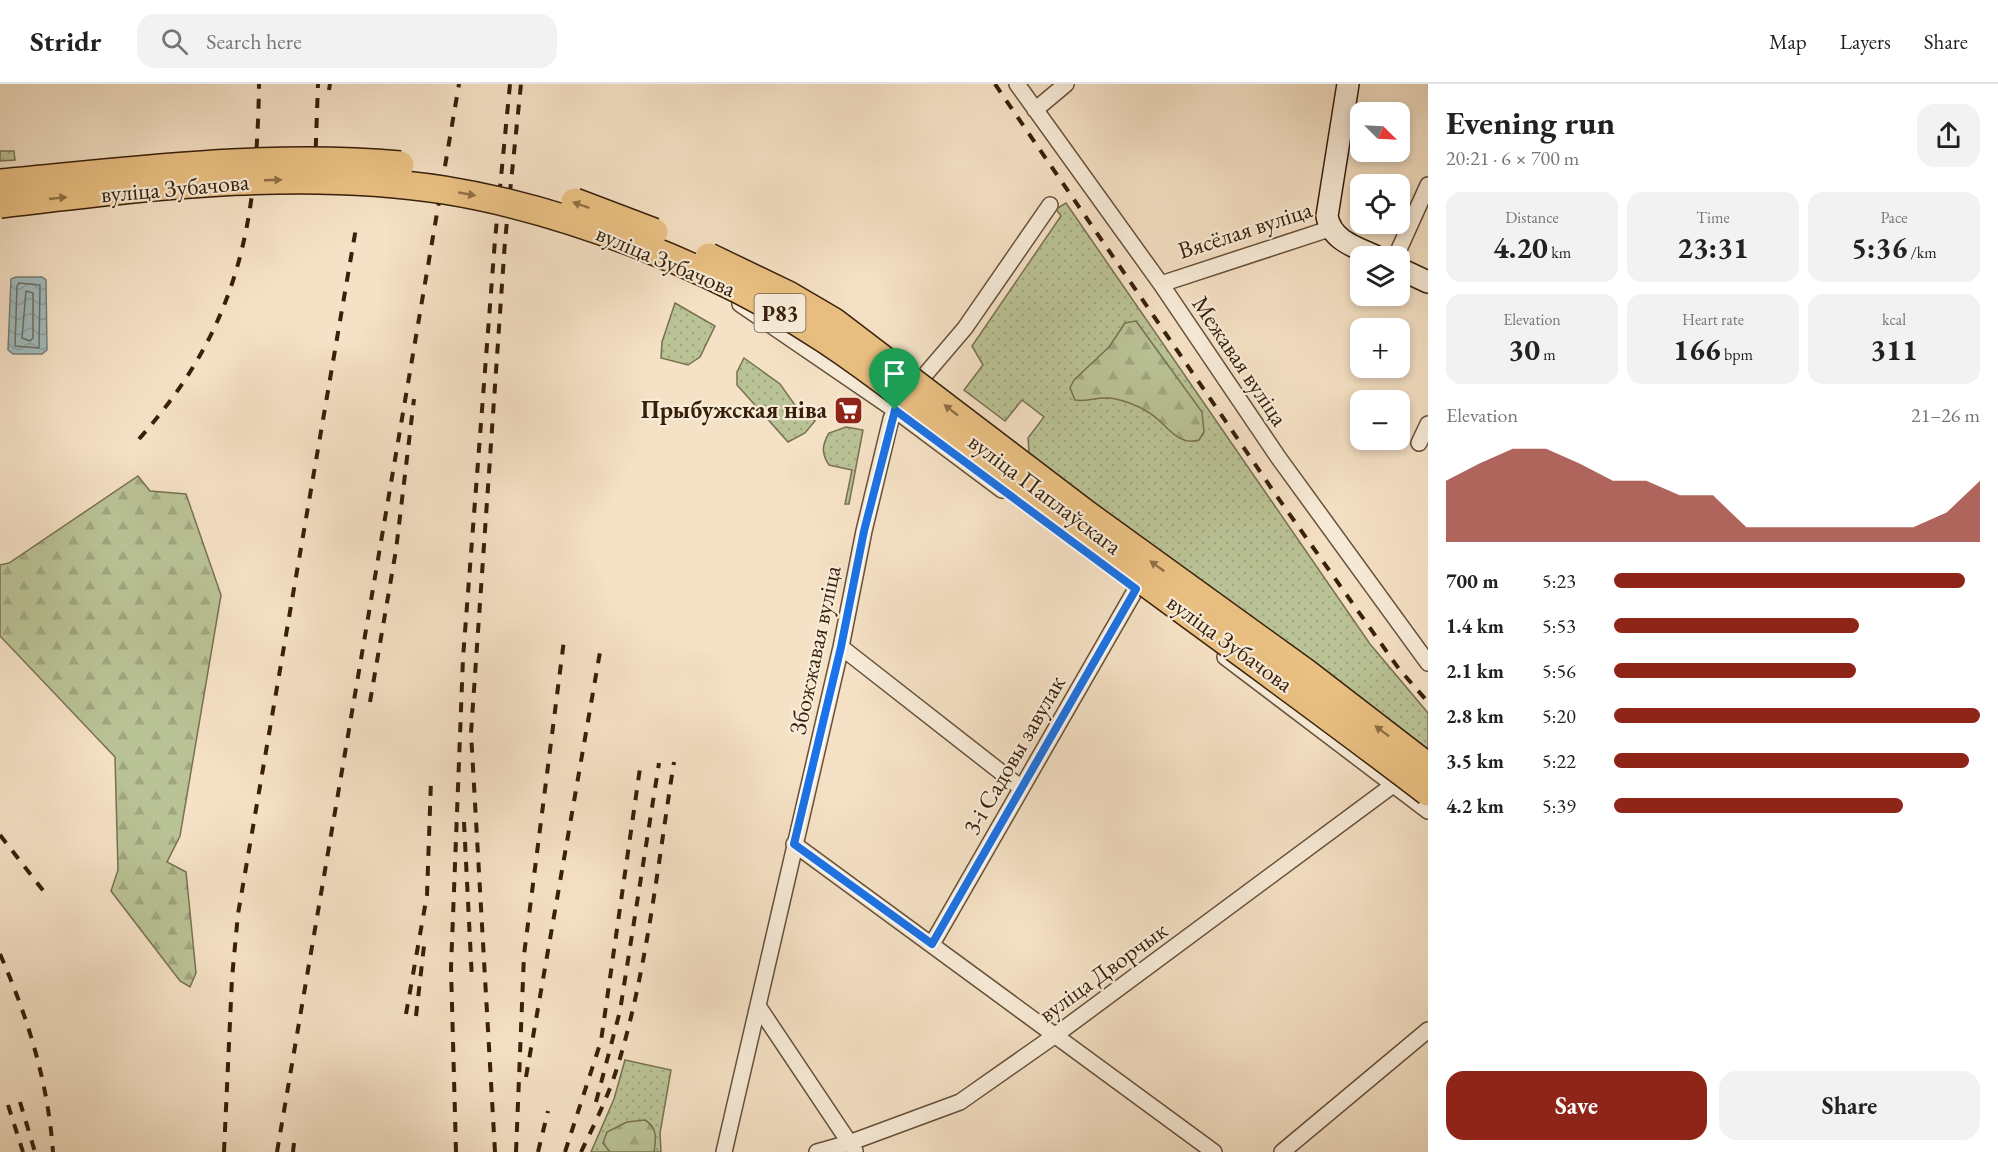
<!DOCTYPE html>
<html lang="en">
<head>
<meta charset="utf-8">
<style>
  :root { --surface:#fff; --page:#f2f2f2; --text:#222; --muted:#767676; --line:#e0e0e0; --accent:#8f2418 }
  body { margin:0; font-family:"EB Garamond",serif; background:var(--page); color:var(--text); height:100vh; display:flex; flex-direction:column; font-size:22px; white-space:nowrap }
  * { box-sizing:border-box; margin:0 }
  p { font-size:20px; color:var(--muted) }
  .icon { flex:none; width:33px; height:33px; fill:none; stroke:currentColor; stroke-width:2; stroke-linecap:round; stroke-linejoin:round }
  .map { position:relative; flex:1; overflow:hidden }
  .drawer { display:flex; flex-direction:column; background:var(--surface); width:570px }
  .drawer>* { flex:none }
  .needle { width:39px; rotate:114deg }
  .controls { position:absolute; left:1350px; top:18px; display:grid; gap:12px }
  .controls a { display:grid; place-items:center; width:60px; height:60px; border-radius:12px; background:var(--surface); box-shadow:0 3px 9px #0003; font-size:30px }
  .pin { position:absolute; display:grid; place-items:center; width:51px; height:51px; color:#fff; margin:-62px -26px; border-radius:50% 50% 50% 0; rotate:-45deg; box-shadow:0 0 6px #0007 }
  .pin .icon { rotate:45deg }
  .round { display:grid; place-items:center; flex:none; width:63px; height:63px; border-radius:18px; background:var(--page) }
  .summary { display:flex; align-items:center; justify-content:space-between; height:102px; padding:0 18px }
  h1 { font-size:33px; font-weight:700; line-height:45px }
  .figures { display:grid; grid-template-columns:repeat(3,1fr); gap:9px; height:102px; padding:6px 18px }
  .figures div { display:grid; align-content:center; border-radius:15px; background:var(--page); text-align:center }
  .figures b { font-size:30px; font-weight:700 }
  .figures small { font-size:16px; font-weight:400 }
  .figures p { font-size:16px }
  .chart { height:168px; padding:12px 18px }
  .chart p { display:flex; justify-content:space-between }
  .chart svg { width:100%; height:108px; margin-top:6px; fill:var(--accent); opacity:.7 }
  .cta { display:flex; gap:12px; margin-top:auto; padding:12px 18px }
  .cta a { flex:1; height:69px; border-radius:18px; background:var(--accent); color:#fff; font-size:24px; font-weight:700; line-height:69px; text-align:center }
  .cta a+a { background:var(--page); color:var(--text) }
  ul { padding:0 18px; list-style:none; font-size:20px }
  li { display:grid; grid-template-columns:96px 72px 1fr; align-items:center; height:45px }
  li i { height:15px; border-radius:8px; background:var(--accent) }
  header { display:flex; align-items:center; gap:36px; box-sizing:border-box; height:84px; padding:0 30px; background:var(--surface); border-bottom:2px solid var(--line) }
  header strong { font-size:28px }
  nav { display:flex; gap:33px; margin-inline-start:auto; font-size:21px }
  .search { width:420px; height:54px; background:var(--page); display:flex; align-items:center; gap:15px; box-sizing:border-box; padding:0 21px; border-radius:18px; color:var(--muted); font-size:22px }
  main { display:flex; flex:1; min-height:0 }
  .map>svg:first-child { display:block }
  .grass { fill:url(#grass-dots); stroke:#787150; stroke-width:1.5 }
  .forest { fill:url(#forest-firs); stroke:#787150; stroke-width:1.5 }
  .water { fill:url(#water-waves); stroke:#767d76; stroke-width:1.5 }
  .lines { fill:none; stroke-linecap:round; stroke-linejoin:round }
  .shore { stroke:#6c6d64; stroke-width:1.5 }
  .street-casing { stroke:#665039; stroke-width:18 }
  .secondary-casing { stroke:#371f0a; stroke-width:24 }
  .street { stroke:#f8ecd9; stroke-width:15 }
  .secondary { stroke:#f8ecd9; stroke-width:21 }
  .rail { stroke:#371f0a; stroke-width:4; stroke-dasharray:10 10; stroke-linecap:butt }
  .highway-bridge-casing { stroke:#371f0a; stroke-width:30; stroke-linecap:butt }
  .highway-bridge { stroke:#eac082; stroke-width:27 }
  .oneway { fill:#907046 }
  .route-casing { stroke:#fff; stroke-width:12 }
  .route { stroke:#1a73e8; stroke-width:8 }
  .labels { text-anchor:middle; stroke-width:4.5; stroke-linejoin:round; paint-order:stroke }
  .shield { fill:#f8ecd9; stroke:#715c48; stroke-width:1.5 }
  .shield-label { font-size:22px; font-weight:bold; fill:#371f0a }
  .street-label { font-size:24px; fill:#371f0a; stroke:#f8ecd9 }
  .poi-label { font-size:24px; font-weight:bold; fill:#371f0a; stroke:#f8ecd9; text-anchor:end }
</style>
</head>
<body>
<header>
<strong>Stridr</strong>
<div class="search"><svg class="icon" aria-label="search" viewBox="0 0 24 24"><circle cx="10" cy="10" r="6"/><path d="M15 15l6 6"/></svg>Search here</div>
<nav><a>Map</a><a>Layers</a><a>Share</a></nav>
</header>
<main>
<div class="map">
<svg width="1428" height="1068" viewBox="0 0 1428 1068">
  <defs>
    <pattern id="grass-dots" width="8" height="8" patternUnits="userSpaceOnUse" patternTransform="scale(1.5)"><rect width="8" height="8" fill="#bac396"/><path d="M2 2h.1M6 6h.1" fill="none" stroke="#a0a780" stroke-width="1.8" stroke-linecap="round"/></pattern>
    <pattern id="forest-firs" width="22" height="20" patternUnits="userSpaceOnUse" patternTransform="scale(1.5)"><rect width="22" height="20" fill="#bac396"/><path d="M5 1l3.5 6h-7zM16 11l3.5 6h-7z" fill="#a0a780"/></pattern>
    <pattern id="water-waves" width="16" height="10" patternUnits="userSpaceOnUse" patternTransform="scale(1.5)"><rect width="16" height="10" fill="#a0bbbe"/><path d="M0 5q4-4 8 0t8 0" fill="none" stroke="#8aa0a2"/></pattern>
  </defs>
  <rect width="100%" height="100%" fill="#f5e1c5"/>
  <filter id="stains"><feTurbulence type="fractalNoise" baseFrequency=".00333" numOctaves="4"/><feColorMatrix values="0 0 0 0 .2 0 0 0 0 .09 0 0 0 0 .02 0 0 0 .5 -.17"/></filter>
  <radialGradient id="worn" r=".72"><stop offset=".6" stop-color="#630" stop-opacity="0"/><stop offset="1" stop-color="#630" stop-opacity=".3"/></radialGradient>
  <path class="grass" d="M0,67h14l1,9 -15,1z
    M1066,119l304,441 58,69v73l-396,-294 -4,-54 16,-21 -22,-17 -17,21 -41,-31 19,-25 -11,-19 89,-130 -5,-7z
    M675,219l40,23 -15,31 -12,8 -27,-7 1,-16z
    M744,274l36,26 17,24 18,13 -10,12 -17,9 -51,-57v-13z
    M846,343l17,3 -14,74h-4l7,-34 -23,-5c-8,-12 -7,-20 0,-32z
    M625,976l46,10 -11,63 1,19h-70l23,-53z"/>
  <path class="forest" d="M1136,237l66,91 2,20 -5,8c-23,7 -33,-18 -51,-28 -11,-7 -27,-13 -40,-14 -12,-1 -21,4 -33,2l-5,-12 4,-8 35,-33 16,-24z
    M138,392l12,15 36,3 35,101 -41,241 -13,26 19,10 10,101 -6,14 -10,-6 -69,-90 7,-21 -3,-113 -115,-121v-71l9,-2z
    M645,1036c13,8 11,19 9,32h-44l-7,-9 4,-11 20,-10z"/>
  <path class="water" d="M16,193h26l4,3 1,70 -5,4h-29l-5,-4 3,-71z"/>
  <g class="lines">
    <path class="shore" d="M19,199l21,2 -1,63 -24,-2 2,-60z
      M26,207l7,2v45l-3,3 -8,-3z"/>
    <defs>
      <path id="street" d="M1017,0l144,200 117,173 150,206
        M1035,26l31,-26
        M1396,172l32,-71
        M1161,200l168,-55
        M740,220l155,106 107,80
        M1419,359l9,-19
        M841,563l179,140
        M1225,573l203,154
        M794,760l420,308
        M932,860l204,-355
        M758,922l97,145
        M724,1068l117,-505 23,-116 27,-112 4,-9 70,-82 85,-123
        M817,1068l32,-9 111,-41 97,-68 336,-249
        M1282,1068l146,-122"/>
      <path id="secondary" d="M1348,0l-21,132c4,24 28,31 48,40
        M1400,185l28,13"/>
    </defs>
    <use href="#street" class="street-casing"/>
    <use href="#secondary" class="secondary-casing"/>
    <use href="#street" class="street"/>
    <use href="#secondary" class="secondary"/>
    <path class="rail" d="M995,0l281,411 123,174 29,33
      M329,6l1,-6
      M315,84l3,-84
      M139,355c98,-110 118,-211 120,-355
      M370,618l26,-152 18,-151
      M464,738l8,158
      M0,751l45,58
      M0,870c28,64 48,128 53,198
      M406,930l21,-119 4,-115
      M416,932l8,-70
      M526,993l74,-425
      M20,1018l15,50
      M596,1018l24,-91 39,-248
      M8,1021l15,47
      M224,1068l8,-174 6,-64 118,-686
      M277,1068l182,-1068
      M293,1068l1,-9
      M456,1068l-5,-184 12,-310 32,-418 15,-156
      M495,1068l-24,-419 34,-492 16,-157
      M516,1068l8,-197 40,-315
      M538,1068l10,-41
      M565,1068l36,-111 40,-280
      M581,1068c13,-27 27,-55 36,-84 30,-96 41,-206 57,-306"/>
    <defs>
      <path id="highway-bridge" d="M0,99c133,-12 266,-30 400,-18
        M575,118l79,30
        M0,120c146,-17 297,-37 444,-14 125,20 276,80 382,150 87,58 166,129 251,192 117,87 235,171 351,260
        M709,173l79,38 46,27 252,192 220,159 122,94"/>
    </defs>
    <use href="#highway-bridge" class="highway-bridge-casing"/>
    <use href="#highway-bridge" class="highway-bridge"/>
  </g>
  <defs><path id="oneway-solid" d="M-6-.8H1V-3.2L6.5 0L1 3.2V.8H-6Z" transform="scale(1.5)"/></defs>
  <g class="oneway">
    <use href="#oneway-solid" transform="translate(273 96) rotate(-2)"/>
    <use href="#oneway-solid" transform="translate(467 110) rotate(10)"/>
    <use href="#oneway-solid" transform="translate(58 114) rotate(-6)"/>
    <use href="#oneway-solid" transform="translate(581 121) rotate(-161)"/>
    <use href="#oneway-solid" transform="translate(951 326) rotate(-142)"/>
    <use href="#oneway-solid" transform="translate(1157 482) rotate(-144)"/>
    <use href="#oneway-solid" transform="translate(1382 647) rotate(-143)"/>
  </g>
  <g class="lines">
    <defs>
      <path id="route" d="M895,326l241,179 -204,355 -138,-100 47,-197 23,-116z"/>
    </defs>
    <use href="#route" class="route-casing"/>
    <use href="#route" class="route"/>
  </g>
  <defs>
    <symbol id="supermarket-square" viewBox="-11 -11 22 22"><rect x="-9" y="-9" width="18" height="18" rx="4" fill="#8f2418" stroke="#f8ecd9"/><path d="M-6-5.5h2.5l.6 2H6L4.5 2H-2.5L-4.4-4H-6ZM-1.5 3.2a1.3 1.3 0 1 0 .1 0ZM3 3.2a1.3 1.3 0 1 0 .1 0Z" fill="#fff"/></symbol>
  </defs>
  <g fill-rule="evenodd">
    <use href="#supermarket-square" x="832" y="310" width="33" height="33"/>
  </g>
  <g class="labels">
    <rect class="shield" x="754.5" y="210" width="51" height="38" rx="4.5"/>
    <g class="shield-label">
      <text x="780" y="237">Р83</text>
    </g>
    <g class="street-label">
      <text transform="translate(175 104) rotate(-5)" y="8">вуліца Зубачова</text>
      <text transform="translate(1245 146) rotate(-18)" y="8">Вясёлая вуліца</text>
      <text transform="translate(666 177) rotate(23)" y="8">вуліца Зубачова</text>
      <text transform="translate(1240 277) rotate(56)" y="8">Межавая вуліца</text>
      <text transform="translate(1045 410) rotate(37)" y="8">вуліца Паплаўскага</text>
      <text transform="translate(1230 559) rotate(36)" y="8">вуліца Зубачова</text>
      <text transform="translate(815 566) rotate(-78)" y="8">Збожжавая вуліца</text>
      <text transform="translate(1014 671) rotate(-60)" y="8">3-і Садовы завулак</text>
      <text transform="translate(1103 888) rotate(-36)" y="8">вуліца Дворчык</text>
    </g>
    <g class="poi-label">
      <text x="827" y="334">Прыбужская ніва</text>
    </g>
  </g>
  <rect width="100%" height="100%" filter="url(#stains)"/>
  <rect width="100%" height="100%" fill="url(#worn)"/>
</svg>
<div class="controls">
<a><svg class="needle" viewBox="-14 -14 28 28"><path d="M0-13l5 13h-10z" fill="#e53935"/><path d="M0 13l5-13h-10z" fill="#767676"/></svg></a>
<a><svg class="icon" aria-label="locate" viewBox="0 0 24 24"><circle cx="12" cy="12" r="6"/><path d="M12 2v4M12 18v4M2 12h4M18 12h4"/></svg></a>
<a><svg class="icon" aria-label="layers" viewBox="0 0 24 24"><path d="M12 4l9 5-9 5-9-5zM3 14l9 5 9-5"/></svg></a>
<a>+</a>
<a>−</a>
</div>
<div class="pin" style="left:895px;top:326px;background:#1e9e55"><svg class="icon" aria-label="arrive" viewBox="0 0 24 24"><path d="M6 21V4h12l-3 4 3 4H6"/></svg></div>
</div>
<section class="drawer">
<div class="summary"><div><h1>Evening run</h1><p>20:21 · 6 × 700 m</p></div><a class="round"><svg class="icon" aria-label="share" viewBox="0 0 24 24"><path d="M12 15V3M7 8l5-5 5 5M5 13v7h14v-7"/></svg></a></div>
<div class="figures">
<div><p>Distance</p><b>4.20<small> km</small></b></div>
<div><p>Time</p><b>23:31</b></div>
<div><p>Pace</p><b>5:36<small> /km</small></b></div>
</div>
<div class="figures">
<div><p>Elevation</p><b>30<small> m</small></b></div>
<div><p>Heart rate</p><b>166<small> bpm</small></b></div>
<div><p>kcal</p><b>311</b></div>
</div>
<div class="chart"><p><span>Elevation</span>21–26 m</p>
<svg viewBox="0 0 160 44" preserveAspectRatio="none"><path d="M0 44V19L10 12L20 6L30 6L40 12L50 19L60 19L70 25L80 25L90 38L100 38L110 38L120 38L130 38L140 38L150 32L160 19V44z"/></svg>
</div>
<ul>
<li><b>700 m</b>5:23<i style="width:96%"></i></li>
<li><b>1.4 km</b>5:53<i style="width:67%"></i></li>
<li><b>2.1 km</b>5:56<i style="width:66%"></i></li>
<li><b>2.8 km</b>5:20<i style="width:100%"></i></li>
<li><b>3.5 km</b>5:22<i style="width:97%"></i></li>
<li><b>4.2 km</b>5:39<i style="width:79%"></i></li>
</ul>
<div class="cta"><a>Save</a><a>Share</a></div>
</section>
</main>
</body>
</html>
